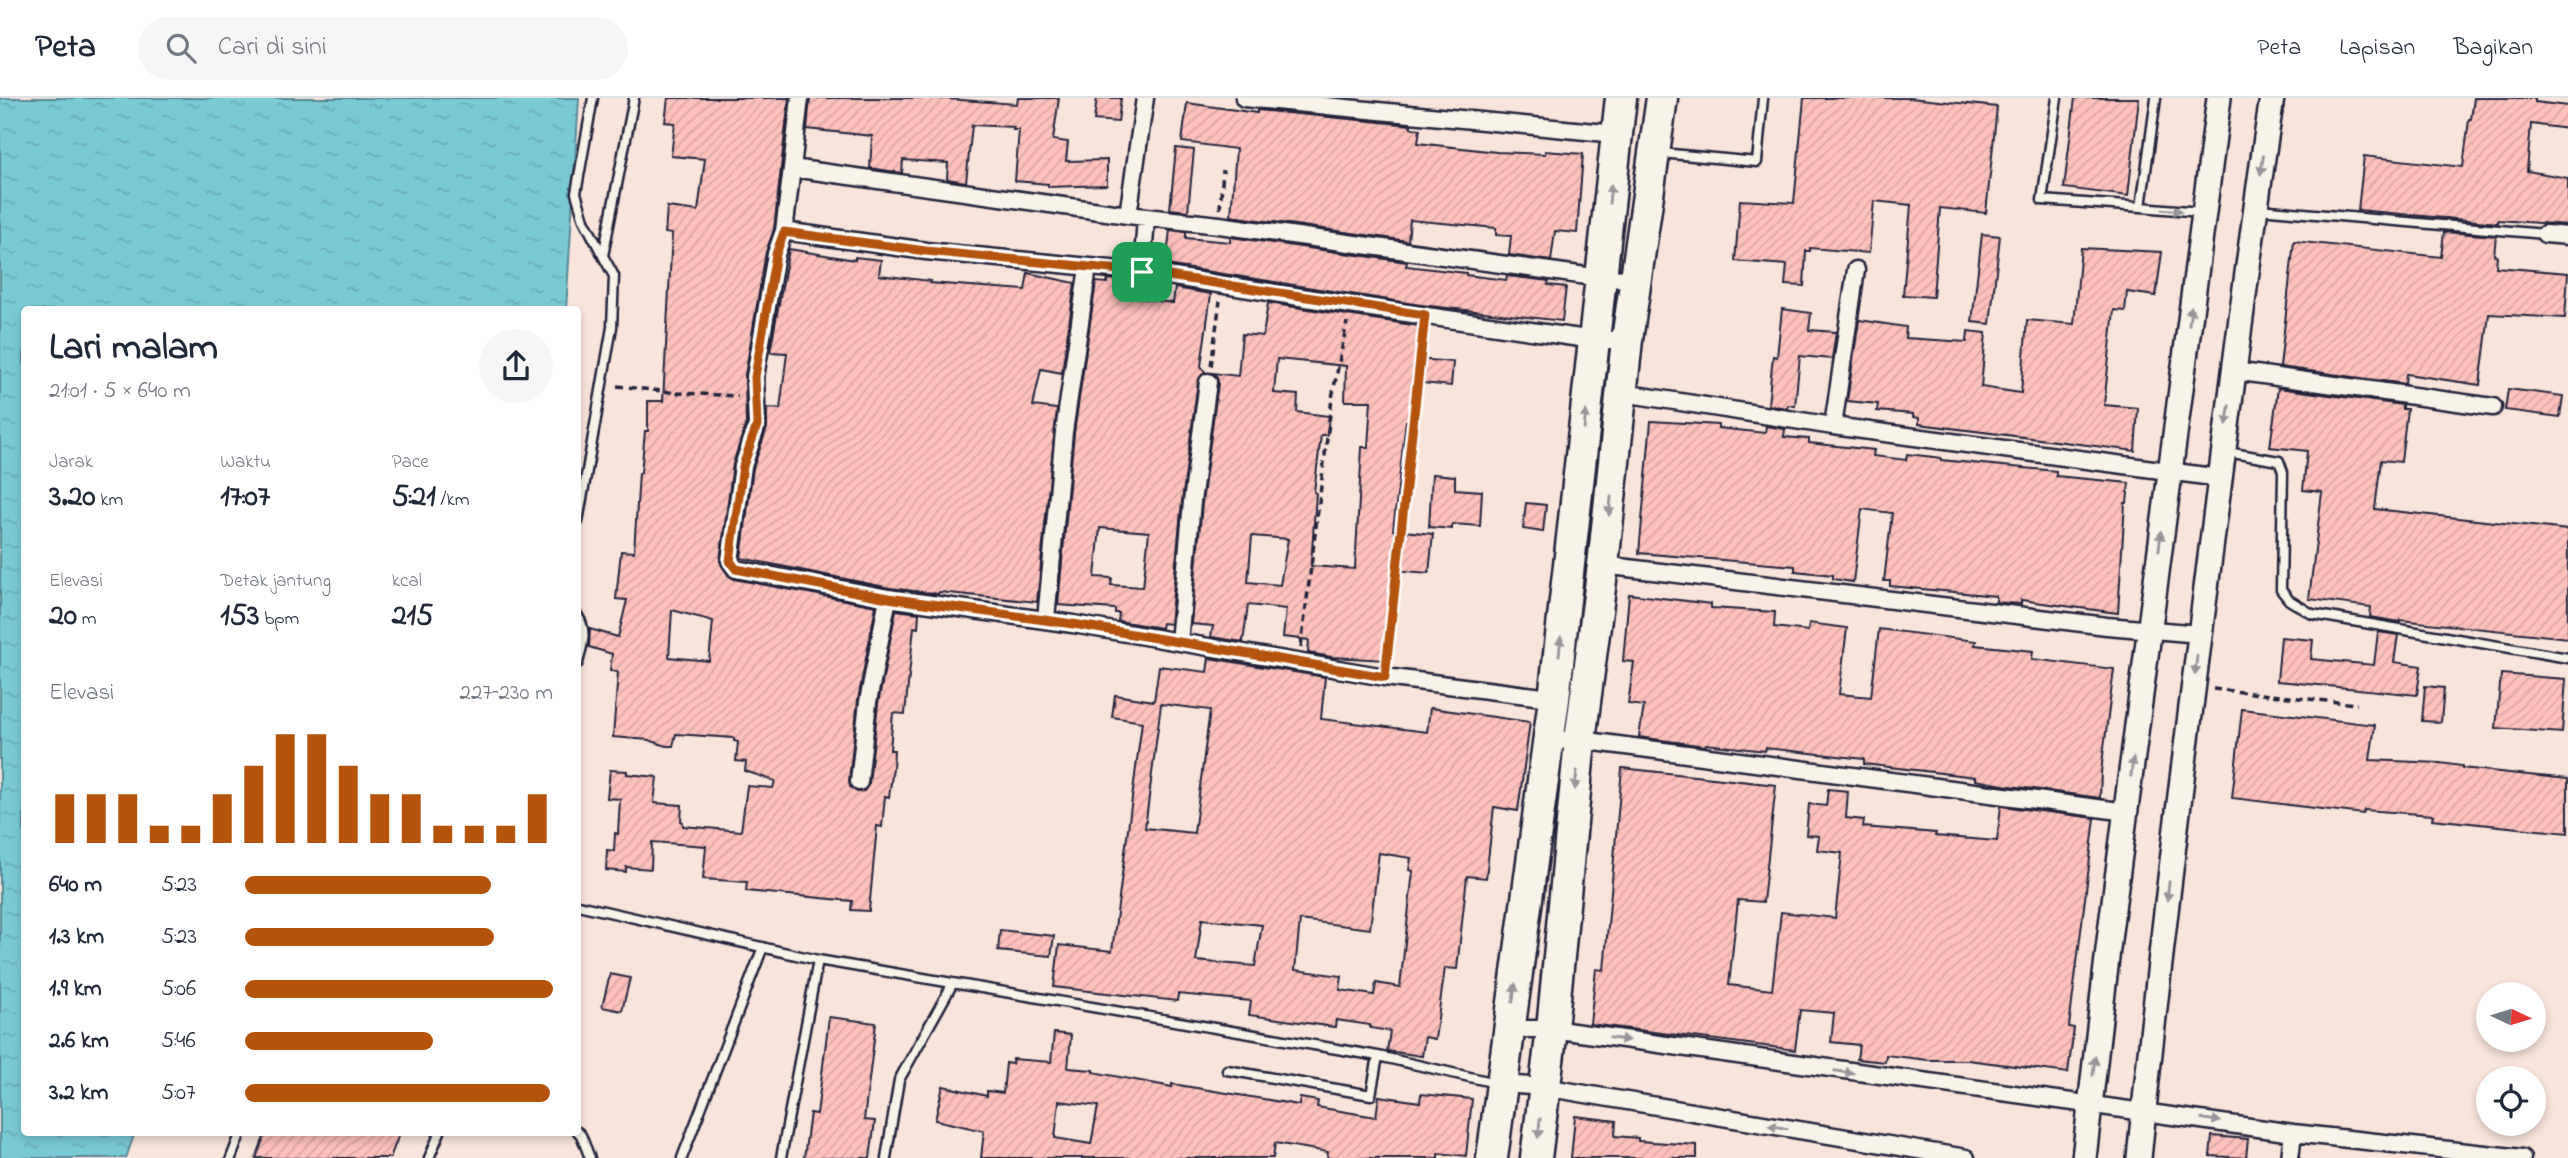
<!DOCTYPE html>
<html lang="id">
<head>
<meta charset="utf-8">
<style>
  :root { --surface:#fff; --page:#f6f6f7; --text:#1f2937; --muted:#747a83; --line:#e0e1e3; --accent:#b45309 }
  body { margin:0; font-family:"Indie Flower",sans-serif; background:var(--page); color:var(--text); height:100vh; display:flex; flex-direction:column; font-size:26px; white-space:nowrap }
  * { box-sizing:border-box; margin:0 }
  p { font-size:23px; color:var(--muted) }
  .icon { flex:none; width:38px; height:38px; fill:none; stroke:currentColor; stroke-width:2; stroke-linecap:round; stroke-linejoin:round }
  .map { position:relative; flex:1; overflow:hidden }
  .side { position:absolute; left:21px; top:208px; width:560px; height:830px; display:flex; flex-direction:column; background:var(--surface); border-radius:7px; box-shadow:0 4px 10px #0003 }
  .side>* { flex:none }
  .needle { width:46px; rotate:94deg }
  .controls { position:absolute; left:2476px; top:884px; display:grid; gap:14px }
  .controls a { display:grid; place-items:center; width:70px; height:70px; border-radius:50%; background:var(--surface); box-shadow:0 4px 10px #0003; font-size:35px }
  .pin { position:absolute; display:grid; place-items:center; width:60px; height:60px; color:#fff; margin:-30px; border-radius:14px; box-shadow:0 4px 10px #0006 }
  .round { display:grid; place-items:center; flex:none; width:74px; height:74px; border-radius:37px; background:var(--page) }
  .headline { display:flex; align-items:center; justify-content:space-between; height:119px; padding:0 28px }
  h1 { font-size:38px; font-weight:700; line-height:52px }
  .figures { display:grid; grid-template-columns:repeat(3,1fr); gap:10px; height:119px; padding:7px 28px }
  .figures div { display:grid; align-content:center }
  .figures b { font-size:30px; font-weight:700 }
  .figures small { font-size:19px; font-weight:400 }
  .figures p { font-size:19px }
  .chart { height:196px; padding:14px 28px }
  .chart p { display:flex; justify-content:space-between }
  .chart svg { width:100%; height:126px; margin-top:7px; stroke:var(--accent); stroke-width:6 }
  ul { padding:0 28px; list-style:none; font-size:23px }
  li { display:grid; grid-template-columns:112px 84px 1fr; align-items:center; height:52px }
  li i { height:18px; border-radius:9px; background:var(--accent) }
  header { display:flex; align-items:center; gap:42px; box-sizing:border-box; height:98px; padding:0 35px; background:var(--surface); border-bottom:2px solid var(--line) }
  header strong { font-size:33px }
  nav { display:flex; gap:38px; margin-inline-start:auto; font-size:24px }
  .search { width:490px; height:63px; background:var(--page); display:flex; align-items:center; gap:18px; box-sizing:border-box; padding:0 24px; border-radius:38px; color:var(--muted); font-size:26px }
  .map>svg:first-child { display:block }
  .water { fill:url(#water-ripples); stroke:#578797; stroke-width:2 }
  .building { fill:url(#building-hatch); stroke:#22223b; stroke-width:2; fill-rule:evenodd }
  .lines { fill:none; stroke-linecap:round; stroke-linejoin:round }
  .lane-casing { stroke:#22223b; stroke-width:13 }
  .street-casing { stroke:#22223b; stroke-width:21 }
  .secondary-casing { stroke:#22223b; stroke-width:28 }
  .highway-casing { stroke:#22223b; stroke-width:35 }
  .path { stroke:#22223b; stroke-width:3.5; stroke-dasharray:7 5; stroke-linecap:butt }
  .lane { stroke:#f7f3e8; stroke-width:8 }
  .street { stroke:#f7f3e8; stroke-width:16 }
  .secondary { stroke:#f7f3e8; stroke-width:23 }
  .highway { stroke:#f7f3e8; stroke-width:30 }
  .oneway { fill:#97959a }
  .route-casing { stroke:#fff; stroke-width:14 }
  .route { stroke:#b45309; stroke-width:9 }
</style>
</head>
<body>
<header>
<strong>Peta</strong>
<div class="search"><svg class="icon" aria-label="search" viewBox="0 0 24 24"><circle cx="10" cy="10" r="6"/><path d="M15 15l6 6"/></svg>Cari di sini</div>
<nav><a>Peta</a><a>Lapisan</a><a>Bagikan</a></nav>
</header>
<div class="map">
<svg width="2568" height="1060" viewBox="0 0 2568 1060">
  <defs>
    <pattern id="water-ripples" width="26" height="14" patternUnits="userSpaceOnUse" patternTransform="scale(1.75)"><rect width="26" height="14" fill="#7acad5"/><path d="M2 4q2-2 4 0t4 0M15 11q2-2 4 0t4 0" fill="none" stroke="#69adb8"/></pattern>
    <pattern id="building-hatch" width="6" height="6" patternUnits="userSpaceOnUse" patternTransform="scale(1.75)"><rect width="6" height="6" fill="#fec1bc"/><path d="M-1 1l2-2M0 6l6-6M5 7l2-2" fill="none" stroke="#d9a6a2"/></pattern>
  </defs>
  <rect width="100%" height="100%" fill="#f9e4db"/>
  <filter id="ink" filterUnits="userSpaceOnUse"><feTurbulence type="fractalNoise" baseFrequency=".0143" numOctaves="2"/><feDisplacementMap in="SourceGraphic" scale="14" xChannelSelector="R" yChannelSelector="G"/><feConvolveMatrix kernelMatrix="1 2 1 2 8 2 1 2 1" color-interpolation-filters="sRGB"/></filter>
  <g filter="url(#ink)">
    <path class="water" d="M0,0h579l-13,212h-542v822h111l-9,26h-126z"/>
    <path class="building" d="M668,0h121l-15,131 -8,23 -21,123 1,48 -13,41 -13,97 8,14 6,4 142,27 -18,94 -9,81 1,6 7,5 7,-1 5,-8 9,-79 18,-94 23,3 -1,15 -4,-1 -9,87 -12,-1 -3,37h4l-1,18 -4,29 -4,-1 -3,31 -5,-1 -8,85 -18,-1 1,-9 -106,-10 1,-9 -44,-3 3,-33 -54,-4 -1,27 -25,-2v5l-20,-2 1,-20 7,1 1,-18 3,1 2,-35 -13,-1 3,-28 17,1v3l30,3 -3,26 28,2 -1,16 2,1v4l58,5 6,-45 26,2 2,-7 -30,-10 1,-9 -10,-1 2,-19 -4,-1v-3l-58,-4 -3,12h-7l-17,-6 -36,-3 5,-65 -8,-1 2,-17 -23,-7 1,-18 28,8 9,-37 -11,-1 5,-48 13,1 5,-79h2l4,-42h3v-30h15l9,-167 -7,-1 2,-26 31,4 7,-52 -34,-3 4,-33 -10,-1zM672,512l41,11 -4,40 -40,-4z
      M810,0h123l84,6 1,-6h41l-6,42 15,2 -2,19 41,-1v25l-59,2v-3l-33,-3 4,-51h-6l1,-3 -42,-2 -6,57 -19,-3 1,-16 -45,-3 -1,13 -32,-5 2,-32 -65,-7z
      M1097,0h24l-3,24 -24,-2z
      M1804,0h106l87,9 -11,106 -46,-5 -7,89 -30,-2 8,-90 -37,-4 -5,52 -59,-5v3h-4l-2,35 -19,-1 2,-20 -52,-4 5,-61 54,3z
      M2075,0h64l-11,98 -64,-8z
      M2474,0h61v4l33,4v23l-37,-5 -4,47 41,7v47l-70,-5v3l-140,-13 6,-54 99,11 6,-48h2z
      M1187,5l70,10v-3l154,15v3l9,1 -2,14 79,9 48,2v-3l38,3 -6,79 -22,-2 -4,30 -42,-6 2,-19 -15,-1v-7l-86,-8 -2,21 -177,-25 5,-67 -54,-7z
      M1176,50l18,2 -6,61 -18,-2z
      M1170,132l16,2v6l44,4v-5l177,25 -1,4 60,7v2l40,5 1,-4 42,5 -1,4 18,2 -4,34 -141,-16 -255,-40z
      M2444,134l52,4 -2,19 3,1 -1,11 72,6 -3,45 -76,-4 -9,71 -74,-11 -1,10 -125,-17 14,-126 147,16z
      M1982,136l18,2 -10,88 -18,-2z
      M2081,150l81,4 -6,44 -29,-4 -2,19 -11,-1 -10,95 34,3 -3,43 -216,-27v-6l-6,-1v-3l-36,-3 1,-7 -31,-3 12,-81 47,7 -1,11 62,4 1,-11 18,2 -5,54 40,6 6,-73 47,4z
      M789,151l66,11v-3l26,3 -2,15 52,6 -1,2 95,7 3,-17 47,10 -13,90 -21,-4 -8,37 24,3 -20,193 -98,-10 -1,2 -48,-6 -149,-30 12,-90 14,-40v-20l13,1 7,-56 -17,-1z
      M1108,181l18,2 -1,10 13,2 -1,5 36,5 2,-15 36,6 -10,72 4,6 -7,9 -16,120 -12,123 -8,-1 -1,5 -43,-7 1,-8h-4v-4l-57,-4 16,-172 22,-151 11,1zM1100,430l49,4 -6,55 -32,-2 1,-7 -17,-1z
      M1268,205l151,23 -2,33 36,3 -2,24 -38,-4 -3,39h-4l-13,109 40,4 -4,39 -36,-3 -7,90 -54,-3 -24,-4 1,-13 -26,-3 3,-28 -38,-4 -5,37 -32,-5 2,-11 -22,-2 11,-121 16,-120 -1,-6 -4,-4 25,3 4,-42 21,2zM1277,261l69,7 -1,35h26l-3,46h-6l-7,122 -44,-3 5,-73 -2,-1 7,-57h6l2,-19 -32,-4 1,-17 -24,-2zM1252,438l36,3 -8,46 -32,-3z
      M1782,211l29,4 -2,17 27,2 -4,27 -32,-3 -5,50 -7,-1 -1,3 -19,-3 5,-49 4,1z
      M2278,290l124,17v4h5l-6,53 -20,-2 -6,49 193,21v108l-168,-18v2l-30,-5 1,-10 -62,-8 13,-107 -19,-2 4,-39 -37,-4z
      M2508,291l55,7 -3,21 -55,-7z
      M1651,323l67,4v3l47,5 1,-7 19,3 -1,8 25,2v4l65,7 -1,6 33,4 1,-6 18,2 16,2v2l115,11v5l73,7 -2,20h-2l-7,110 -97,-13v4l-15,-1 -10,-1v-6l-106,-10v-5h-6l8,-68 -30,-4 -9,73 -20,-3v-4l-38,-4v-5l-156,-13z
      M1432,376l23,2v13l27,2 -2,35 -28,-2v5l-23,-2z
      M1526,405l20,2 -3,27 -20,-3z
      M1629,496l82,10v4l64,4 -1,15 34,4 1,-8 38,5 -8,66 32,3 8,-68 97,12 -1,4 58,6 -1,8 82,10 -13,103 -1,26 -97,-13 -28,-5v-3l-111,-13v-5l-98,-11 -1,3 -59,-7 -1,2 -66,-9 5,-31 -16,-2 6,-42 -11,-1z
      M2378,534l20,3 -4,27 27,4 -4,29 -140,-14 4,-44 32,3 -2,19 63,6z
      M1209,560l116,19 -4,42 106,13 3,-24 100,14 -12,89 -24,-4 -8,71 -19,-2 -10,93 -12,-1 -10,71 -10,-2 -3,19 -35,-5 3,-20 -20,-3v-3l-34,-5 -1,7 -86,-12 2,-14 -73,-7 -1,7 -123,-14 5,-42 53,6 30,-229 -30,-5 3,-22 39,6 5,-35 48,6zM1161,606l49,6 -16,123 -49,-5zM1379,755l32,5 -2,12 4,1 -13,116 -24,-4 -2,12 -34,-5 2,-14 -47,-6 5,-50 70,9zM1202,821l60,6 -7,41 -59,-5z
      M2501,576l65,5 -4,54 -66,-5z
      M2425,588l19,2 -3,34 -19,-1z
      M2242,611l133,16 -5,35 70,3 22,3v2l106,11v54l-136,-14 1,-4 -69,-5 -1,4 -131,-16z
      M1622,670l154,17 -13,117 -25,-2 -9,85 43,5 9,-78 54,6 7,-65 -25,-3 2,-14 -13,-1 3,-31 17,2 2,-17 20,2 -2,27 18,2 -1,7 73,6 -1,3 62,5 4,-35 94,12 -26,209 5,1 -6,45 -100,-13h-40l-42,-5 -1,7 -28,-3 2,-14 -28,-3 3,-29 -34,-3 -5,40 -205,-26 6,-55 8,1z
      M1000,832l54,6 -3,20 -53,-5z
      M610,876l20,4 -8,33 -20,-4z
      M829,919l47,6 -12,97 11,1 -5,37h-66l6,-45 7,1z
      M1054,935l17,2 -3,33 25,2v2l79,15v-3l127,21 1,-7 18,3 -1,6 59,10 3,-21 41,6 1,-8 51,5 -6,57 -28,-3v5h-111l1,-6 -53,-9 -2,15h-292l3,-27 -49,-11 8,-34 44,10v-5l16,2 3,-30 6,1 1,-5 38,3zM1059,1003l39,5 -7,38 -36,-6z
      M1575,1018l41,5 -1,15 23,2v3l59,4v13h-126z
      M266,1034h134l-10,26h-134z
      M2212,1038l36,3 -2,19 -36,-2z"/>
    <g class="lines">
      <defs>
        <path id="lane" d="M593,0l-17,95 8,27 19,36
          M2057,0l-15,102 99,7 15,-109
          M1661,55l96,9 6,-64
          M2141,109l60,5
          M2258,111l287,25
          M2227,354l52,9 4,11 -2,118 8,10 23,14 256,44
          M578,424l34,-195 2,-51 -11,-20 31,-158
          M578,518c10,16 4,30 0,47
          M578,807l240,55 560,96 118,27
          M1227,972l144,25 7,-39
          M578,1034l3,3 9,23
          M231,1060l10,-26
          M429,1060l11,-26
          M682,1060l81,-211
          M781,1060l37,-198
          M886,1060l13,-78 54,-97"/>
        <path id="street" d="M1244,0l372,36
          M792,70l8,-70
          M1128,117l17,-117
          M784,133l142,20 216,21 208,33 244,35h33
          M2545,136l23,2
          M1142,174l4,-54
          M2234,273l259,36
          M1623,295l210,33 387,52
          M1833,328l23,-156
          M1603,467l504,61 93,8
          M1046,521l18,-187 24,-165
          M1179,544l13,-140 16,-120
          M1558,601l-173,-22 -312,-53 -185,-26 -152,-29 -6,-8 13,-95 14,-41 -2,-48 21,-123 8,-23 8,-63 336,47 91,10 382,53 35,1
          M1548,643l32,-1 547,72
          M859,684l9,-80 20,-104
          M1509,931h43l741,104 229,25
          M1502,986l42,3 422,71
          M2290,1060l3,-25"/>
        <path id="secondary" d="M2084,1060l26,-226 109,-834
          M2139,1060c22,-219 50,-437 78,-656 18,-135 34,-270 55,-404"/>
        <path id="highway" d="M1492,1060l62,-459 67,-601
          M1536,1060l16,-129 28,-289 23,-175 24,-225 35,-242"/>
      </defs>
      <use href="#lane" class="lane-casing"/>
      <use href="#street" class="street-casing"/>
      <use href="#secondary" class="secondary-casing"/>
      <use href="#highway" class="highway-casing"/>
      <path class="path" d="M1220,111l3,-39
        M1211,268l9,-65
        M617,288l62,7 59,3
        M1301,549l31,-249 15,-76
        M1387,563l36,-329
        M2213,591l144,15"/>
      <use href="#lane" class="lane"/>
      <use href="#street" class="street"/>
      <use href="#secondary" class="secondary"/>
      <use href="#highway" class="highway"/>
    </g>
    <defs><path id="oneway-solid" d="M-6-.8H1V-3.2L6.5 0L1 3.2V.8H-6Z" transform="scale(1.75)"/></defs>
    <g class="oneway">
      <use href="#oneway-solid" transform="translate(2262 67) rotate(99)"/>
      <use href="#oneway-solid" transform="translate(1610 96) rotate(-84)"/>
      <use href="#oneway-solid" transform="translate(2172 112) rotate(5)"/>
      <use href="#oneway-solid" transform="translate(2190 218) rotate(-83)"/>
      <use href="#oneway-solid" transform="translate(2228 317) rotate(97)"/>
      <use href="#oneway-solid" transform="translate(1585 322) rotate(-84)"/>
      <use href="#oneway-solid" transform="translate(1610 408) rotate(97)"/>
      <use href="#oneway-solid" transform="translate(2160 443) rotate(-83)"/>
      <use href="#oneway-solid" transform="translate(1560 548) rotate(-84)"/>
      <use href="#oneway-solid" transform="translate(2196 567) rotate(96)"/>
      <use href="#oneway-solid" transform="translate(2132 669) rotate(-83)"/>
      <use href="#oneway-solid" transform="translate(1576 682) rotate(96)"/>
      <use href="#oneway-solid" transform="translate(2168 793) rotate(97)"/>
      <use href="#oneway-solid" transform="translate(1514 895) rotate(-82)"/>
      <use href="#oneway-solid" transform="translate(1619 941) rotate(8)"/>
      <use href="#oneway-solid" transform="translate(2094 968) rotate(-83)"/>
      <use href="#oneway-solid" transform="translate(1844 974) rotate(8)"/>
      <use href="#oneway-solid" transform="translate(2211 1022) rotate(9)"/>
      <use href="#oneway-solid" transform="translate(1778 1029) rotate(-170)"/>
      <use href="#oneway-solid" transform="translate(1539 1030) rotate(97)"/>
    </g>
  </g>
  <g class="lines" filter="url(#ink)">
    <defs>
      <path id="route" d="M784,134l142,19 216,21 283,43 -40,362 -312,-53 -185,-26 -152,-29 -6,-8 13,-95 14,-41 -2,-48 21,-123z"/>
    </defs>
    <use href="#route" class="route-casing"/>
    <use href="#route" class="route"/>
  </g>
</svg>
<div class="controls">
<a><svg class="needle" viewBox="-14 -14 28 28"><path d="M0-13l5 13h-10z" fill="#e53935"/><path d="M0 13l5-13h-10z" fill="#747a83"/></svg></a>
<a><svg class="icon" aria-label="locate" viewBox="0 0 24 24"><circle cx="12" cy="12" r="6"/><path d="M12 2v4M12 18v4M2 12h4M18 12h4"/></svg></a>
</div>
<div class="pin" style="left:1142px;top:174px;background:#1e9e55"><svg class="icon" aria-label="arrive" viewBox="0 0 24 24"><path d="M6 21V4h12l-3 4 3 4H6"/></svg></div>
<section class="side">
<div class="headline"><div><h1>Lari malam</h1><p>21:01 · 5 × 640 m</p></div><a class="round"><svg class="icon" aria-label="share" viewBox="0 0 24 24"><path d="M12 15V3M7 8l5-5 5 5M5 13v7h14v-7"/></svg></a></div>
<div class="figures">
<div><p>Jarak</p><b>3.20<small> km</small></b></div>
<div><p>Waktu</p><b>17:07</b></div>
<div><p>Pace</p><b>5:21<small> /km</small></b></div>
</div>
<div class="figures">
<div><p>Elevasi</p><b>20<small> m</small></b></div>
<div><p>Detak jantung</p><b>153<small> bpm</small></b></div>
<div><p>kcal</p><b>215</b></div>
</div>
<div class="chart"><p><span>Elevasi</span>227–230 m</p>
<svg viewBox="0 0 160 44" preserveAspectRatio="none"><path d="M5 44V27M15 44V27M25 44V27M35 44V38M45 44V38M55 44V27M65 44V17M75 44V6M85 44V6M95 44V17M105 44V27M115 44V27M125 44V38M135 44V38M145 44V38M155 44V27"/></svg>
</div>
<ul>
<li><b>640 m</b>5:23<i style="width:80%"></i></li>
<li><b>1.3 km</b>5:23<i style="width:81%"></i></li>
<li><b>1.9 km</b>5:06<i style="width:100%"></i></li>
<li><b>2.6 km</b>5:46<i style="width:61%"></i></li>
<li><b>3.2 km</b>5:07<i style="width:99%"></i></li>
</ul>
</section>
</div>
</body>
</html>
